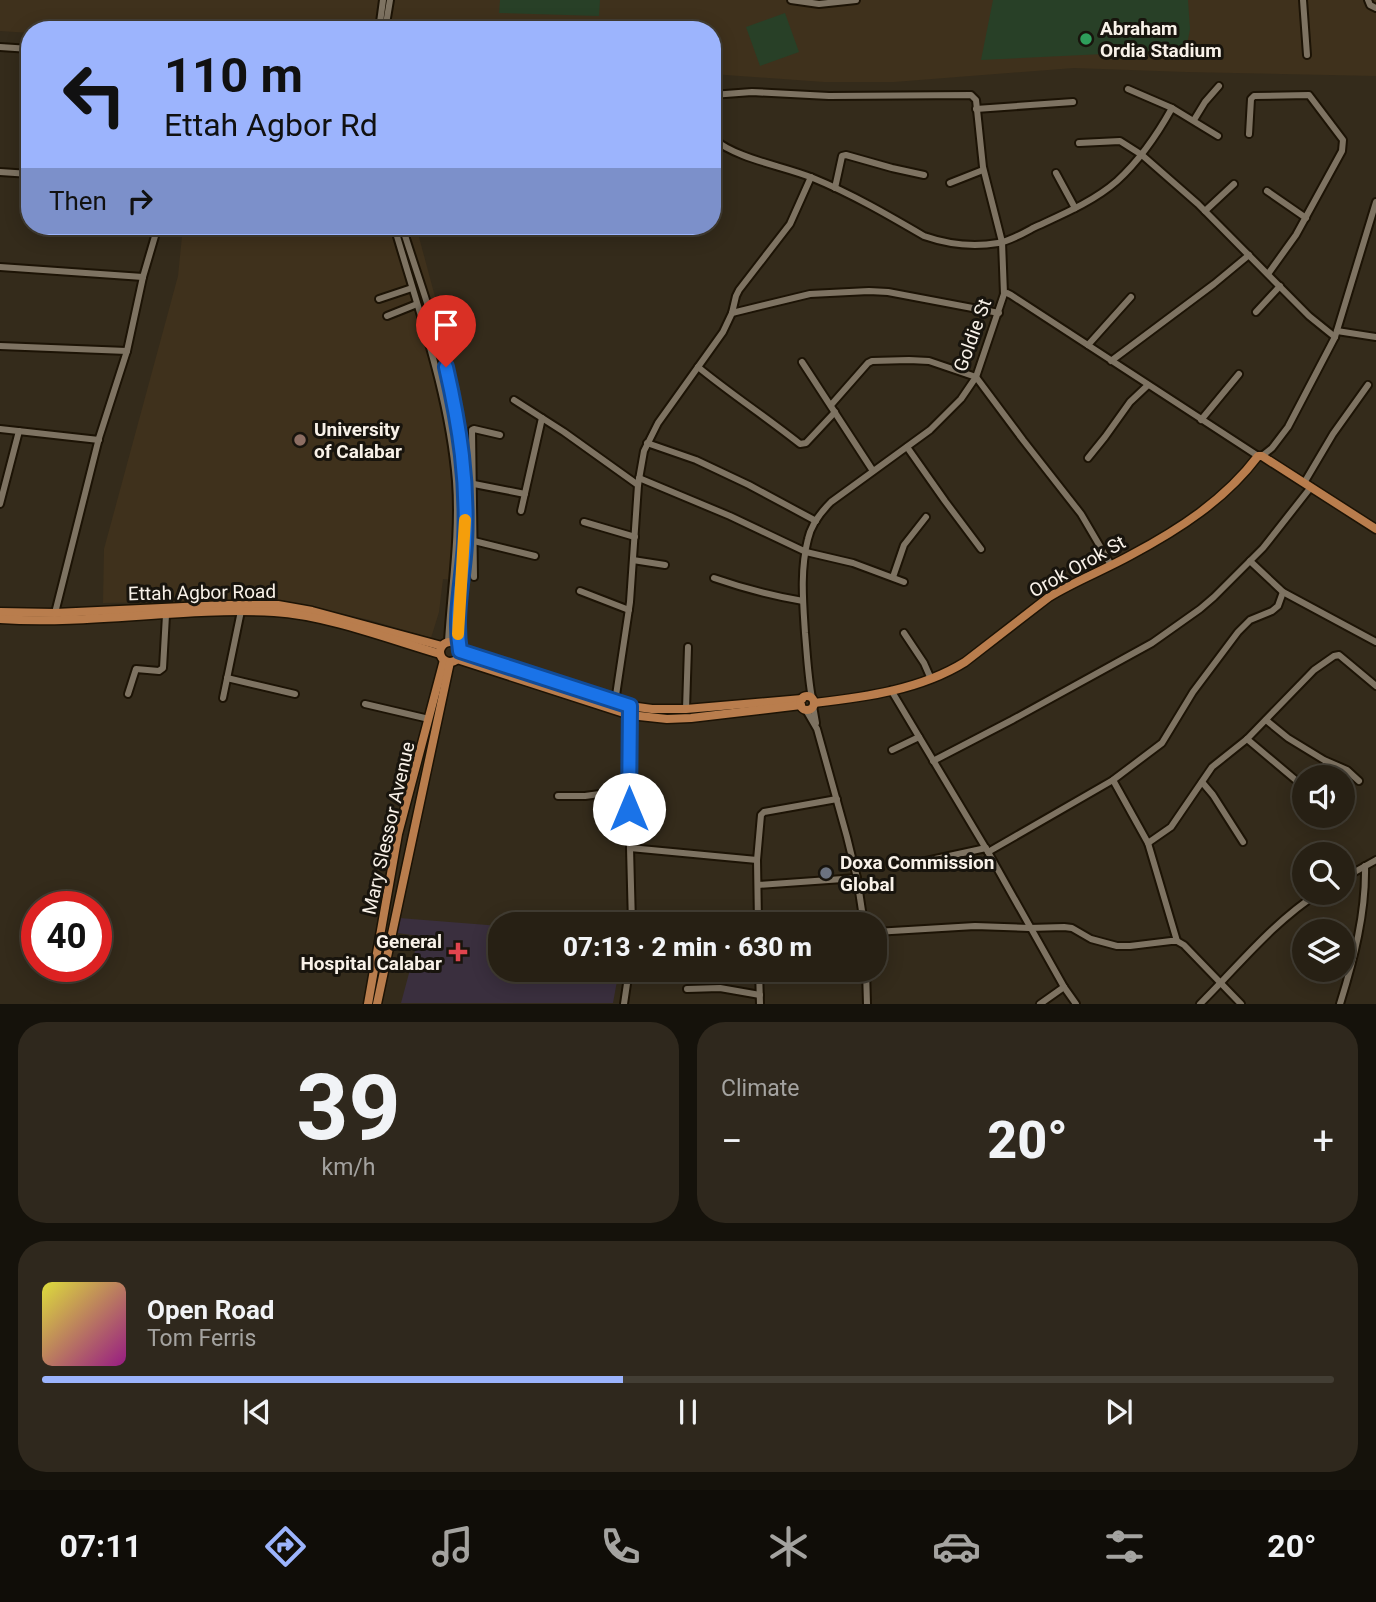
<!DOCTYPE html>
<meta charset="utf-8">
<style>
body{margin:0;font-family:Roboto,sans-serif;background:#2f281d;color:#f1f3f6;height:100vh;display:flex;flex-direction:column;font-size:26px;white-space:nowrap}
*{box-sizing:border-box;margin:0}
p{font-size:23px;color:#a4a3a0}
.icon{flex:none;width:38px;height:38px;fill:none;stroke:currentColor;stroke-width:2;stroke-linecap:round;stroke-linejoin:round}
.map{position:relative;height:1004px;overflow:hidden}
.details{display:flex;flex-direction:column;gap:18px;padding:18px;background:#15120b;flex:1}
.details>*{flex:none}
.top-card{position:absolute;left:21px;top:21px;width:700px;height:214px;border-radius:28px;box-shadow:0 4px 18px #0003,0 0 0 2px #433e34;background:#9cb4fd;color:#111;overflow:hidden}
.buttons{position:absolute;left:1292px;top:765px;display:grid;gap:14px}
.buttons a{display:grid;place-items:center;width:63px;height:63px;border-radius:50%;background:#272014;box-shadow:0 4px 18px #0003,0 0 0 2px #433e34;font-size:35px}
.speed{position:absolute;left:21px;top:891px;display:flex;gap:14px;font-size:35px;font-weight:700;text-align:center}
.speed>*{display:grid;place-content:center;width:91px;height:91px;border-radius:50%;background:#272014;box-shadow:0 4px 18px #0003,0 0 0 2px #433e34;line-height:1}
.speed .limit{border:10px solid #d22;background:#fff;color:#111}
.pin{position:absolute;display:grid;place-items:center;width:60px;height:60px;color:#fff;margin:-72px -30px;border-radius:50% 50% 50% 0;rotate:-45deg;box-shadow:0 0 7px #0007}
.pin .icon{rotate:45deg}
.me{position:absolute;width:77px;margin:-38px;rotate:0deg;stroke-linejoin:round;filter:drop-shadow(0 0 5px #0008)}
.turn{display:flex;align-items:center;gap:24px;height:147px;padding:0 28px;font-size:32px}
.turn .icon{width:91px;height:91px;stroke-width:2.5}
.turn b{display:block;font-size:49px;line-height:60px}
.then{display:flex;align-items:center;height:66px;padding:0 28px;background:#0003;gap:14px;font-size:26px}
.big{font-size:52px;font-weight:800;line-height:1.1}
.details .widget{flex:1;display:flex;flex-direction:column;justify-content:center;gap:10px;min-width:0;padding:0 24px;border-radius:28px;background:#2f281d}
.details .dial{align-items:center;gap:0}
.dial b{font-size:91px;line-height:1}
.song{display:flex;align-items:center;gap:21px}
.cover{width:84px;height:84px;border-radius:10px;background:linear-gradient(135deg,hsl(60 70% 55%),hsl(310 70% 35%))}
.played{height:7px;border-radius:4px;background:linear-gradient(90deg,#9cb4fd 45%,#433e34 45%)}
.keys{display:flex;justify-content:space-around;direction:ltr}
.heat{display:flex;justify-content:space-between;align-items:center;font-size:38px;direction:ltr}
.details .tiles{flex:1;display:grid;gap:18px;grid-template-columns:1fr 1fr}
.widget:last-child{grid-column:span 2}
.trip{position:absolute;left:488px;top:912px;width:399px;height:70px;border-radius:28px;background:#272014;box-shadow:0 4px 18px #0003,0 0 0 2px #433e34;font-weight:800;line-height:70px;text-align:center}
.menu{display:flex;height:112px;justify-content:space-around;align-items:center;background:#100d08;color:#a4a3a0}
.menu .icon{width:49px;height:49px}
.menu .active{color:#9cb4fd}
.menu b{font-size:32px;color:#f1f3f6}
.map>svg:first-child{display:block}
.built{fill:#3f311c}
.medical{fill:#3a2f3e}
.green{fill:#284027}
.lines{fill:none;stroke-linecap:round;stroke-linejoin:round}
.minor-casing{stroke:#1c1305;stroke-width:10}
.major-casing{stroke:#1c1305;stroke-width:11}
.minor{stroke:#7e7362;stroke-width:6}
.major{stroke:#b97d4d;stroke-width:8}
.route-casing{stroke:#114b97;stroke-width:18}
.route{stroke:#1a73e8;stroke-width:12}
.slow{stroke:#f59e0b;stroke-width:12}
.leisure-dot{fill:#2e9e5b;stroke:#18140d;stroke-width:2.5}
.education-dot{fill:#8d6e63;stroke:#18140d;stroke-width:2.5}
.worship-dot{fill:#6b7280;stroke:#18140d;stroke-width:2.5}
.health-dot{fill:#e0444e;stroke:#18140d;stroke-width:2.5}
.labels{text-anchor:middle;stroke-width:6;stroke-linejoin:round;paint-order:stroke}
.poi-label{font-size:19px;font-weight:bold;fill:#f8f1e8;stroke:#18140d;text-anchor:start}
.street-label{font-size:19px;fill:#f8f1e8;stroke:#18140d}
</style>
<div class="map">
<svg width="1376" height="1004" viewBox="0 0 1376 1004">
<rect width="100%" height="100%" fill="#342b1b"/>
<g class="built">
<path d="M0,0H1376V76L1186,72L1074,68L894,82H824L712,74V30H30V33L0,31Z"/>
<path d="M183,226H416L462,397L470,484V581L443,579L439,612L431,638L370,620L281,600L103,603L104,549L178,276Z"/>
</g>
<path class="medical" d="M399,918L500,926V970H619L613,1003H401L419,936L397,933Z"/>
<g class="green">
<path d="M500,0H600L599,16L499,13Z"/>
<path d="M993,0H1188L1190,29L1186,50L981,60Z"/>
<path d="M785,13L799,52L760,66L746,27Z"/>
</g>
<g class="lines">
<defs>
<g id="minor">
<path d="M791,0L819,4L856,0"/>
<path d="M1303,0L1307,55"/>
<path d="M1368,0L1370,5L1376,8"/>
<path d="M379,30L383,0"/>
<path d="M385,30L390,0"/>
<path d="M0,47L30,49"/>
<path d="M1128,89L1172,108L1218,136"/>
<path d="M712,95L752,92L829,96L971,95L976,100L983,167L1002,242L1004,294"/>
<path d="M976,109L1073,102"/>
<path d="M1194,120L1205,102L1219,86"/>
<path d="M1249,134L1251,99L1254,96L1309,95L1343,140L1342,151L1296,235L1268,274"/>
<path d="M712,138C739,160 781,165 813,178C852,194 888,215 924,236C947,244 974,247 998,243C1010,241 1022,234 1033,228C1061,215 1093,202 1117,181C1140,160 1157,135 1172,108"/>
<path d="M1079,143L1120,141L1142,155L1198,204L1309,316L1335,337"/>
<path d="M0,172L30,174"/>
<path d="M1056,173L1075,208"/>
<path d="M950,183L983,170"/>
<path d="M835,188L842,156L846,155L892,168L924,175"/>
<path d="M1267,191L1306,218"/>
<path d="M1205,211L1234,184"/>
<path d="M394,226C418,309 449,394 456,481C460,536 451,589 448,642"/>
<path d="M402,226C427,306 460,388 465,473C466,505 466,537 463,569C461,596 456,621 459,648"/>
<path d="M0,267L143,277"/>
<path d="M379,299L412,288"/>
<path d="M1256,312L1280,286"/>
<path d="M732,313L810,294L869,291L888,292L999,313"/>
<path d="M387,316L417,304"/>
<path d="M1337,331L1376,337"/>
<path d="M1088,345L1131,297"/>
<path d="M0,346L127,351"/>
<path d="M1111,361L1214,284L1249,255"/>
<path d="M802,362L873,471"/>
<path d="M698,367C731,394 766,417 800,444L806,443L835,412"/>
<path d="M514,400L564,432L638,485"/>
<path d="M831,405L868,363L872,361L909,360L929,361L976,377L1023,440L1081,514L1111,565"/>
<path d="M1201,420L1239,374"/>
<path d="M0,429L99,440"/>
<path d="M647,443L696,460L749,485L816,521"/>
<path d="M907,447L945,501L981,549"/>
<path d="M1262,456L1272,448L1288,427L1335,337L1376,202"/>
<path d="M1088,458L1105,437L1130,402L1148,385"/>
<path d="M639,478L730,516L806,552L853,563L904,582"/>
<path d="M1304,483L1333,434L1368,385"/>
<path d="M474,484L525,494"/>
<path d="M0,504L19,431"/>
<path d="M521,511L542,418"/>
<path d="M584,522L635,537"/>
<path d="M474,541L535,556"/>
<path d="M633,560L665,565"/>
<path d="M1250,561L1283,592L1376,642"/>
<path d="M474,577L472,430L474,429L500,435"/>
<path d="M893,577L904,545L926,517"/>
<path d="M714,578C743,588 772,596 803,601"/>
<path d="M580,591L629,610"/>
<path d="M55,613L99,438L127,351L143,277L158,226"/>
<path d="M904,633L924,663L931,679"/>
<path d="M227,678L295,694"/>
<path d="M891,690L988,852L1064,987L1076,1004"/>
<path d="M128,694L136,669L159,671L163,668L166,615"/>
<path d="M223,698L241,611"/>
<path d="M812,698C808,677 807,655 805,633C803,602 800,570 808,539C811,525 821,512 831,502L930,430L961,399L976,377L1004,294L1007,293L1011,295L1258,456"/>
<path d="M615,702L630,602L638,485L644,451L658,423L723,332L732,313L736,296L739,290L790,224L811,177"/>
<path d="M365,704L429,719"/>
<path d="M630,706V848L632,924"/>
<path d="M813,706L816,723"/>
<path d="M686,709L688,647"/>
<path d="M806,710L817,729L847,837L857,878L864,924"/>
<path d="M1266,720L1288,738L1324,760L1347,770L1359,781"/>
<path d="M1247,739L1304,787"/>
<path d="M892,750L919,737"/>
<path d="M933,761L1012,720L1152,643L1200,609L1214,597L1263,548L1311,487"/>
<path d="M1113,780L1148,843L1177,941"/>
<path d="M1202,782L1213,795L1243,842"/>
<path d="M558,796H585L629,790"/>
<path d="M1148,843L1171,827L1212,767L1247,739L1314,670L1334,656L1339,655L1376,686"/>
<path d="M630,848L757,860"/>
<path d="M988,852L1113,780L1162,743L1193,692L1238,632L1250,620L1272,611L1278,606L1283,592"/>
<path d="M926,861L986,848"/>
<path d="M1342,879L1376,860"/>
<path d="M758,885L857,878"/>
<path d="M633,921L665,924"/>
<path d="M758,924L757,860L761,815L764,812L837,799"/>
<path d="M875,932L975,926L1029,928L1064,927L1072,928L1091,939L1117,946H1130L1171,941H1177L1184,945L1241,1004"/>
<path d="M759,970L760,1004"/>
<path d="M866,970L867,1004"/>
<path d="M687,989L720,988L760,995"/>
<path d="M624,1004L629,970"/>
<path d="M1040,1004L1064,987"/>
<path d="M1200,1004C1239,965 1273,922 1320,892"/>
<path d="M1340,1004C1354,959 1366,913 1365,866"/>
</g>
<g id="major">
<path d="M0,612L55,613L226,605H278L312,611L442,646"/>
<path d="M0,619C91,625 183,607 274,612C326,615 389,639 440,654"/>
<circle cx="450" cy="652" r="10"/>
<path d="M460,651L615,702L630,706L652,709H686L802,699"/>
<path d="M457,659L630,715L667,719L691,718L801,705"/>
<circle cx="807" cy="703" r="7"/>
<path d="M814,703C865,697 920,690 965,662L1049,597C1075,581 1104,570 1131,555C1178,530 1225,500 1258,456H1262L1376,529"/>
<path d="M368,1004L398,834L444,660"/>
<path d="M377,1004L450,662"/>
</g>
</defs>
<use href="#minor" class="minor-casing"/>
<use href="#major" class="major-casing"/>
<use href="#minor" class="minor"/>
<use href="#major" class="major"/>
</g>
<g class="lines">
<defs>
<path id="route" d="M446,367C460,428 468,481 465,544C463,579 454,616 460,651L630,706L629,809"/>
</defs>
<use href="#route" class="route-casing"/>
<use href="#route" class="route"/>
<path class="slow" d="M458,634L465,520"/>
</g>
<circle class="leisure-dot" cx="1086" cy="39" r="7"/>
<circle class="education-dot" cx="300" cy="440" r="7"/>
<circle class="worship-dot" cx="826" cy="873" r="7"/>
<path class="health-dot" d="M454.5 941.5h7v7h7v7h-7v7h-7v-7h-7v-7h7z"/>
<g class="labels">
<g class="poi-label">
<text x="1100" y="35">Abraham<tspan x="1100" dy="22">Ordia Stadium</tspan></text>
<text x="314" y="436">University<tspan x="314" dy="22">of Calabar</tspan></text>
<text x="840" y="869">Doxa Commission<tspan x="840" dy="22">Global</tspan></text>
<text x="442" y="948" text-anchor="end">General<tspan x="442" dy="22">Hospital Calabar</tspan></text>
</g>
<g class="street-label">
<text transform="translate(972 335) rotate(-70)" y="7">Goldie St</text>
<text transform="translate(1077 566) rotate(-29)" y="7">Orok Orok St</text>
<text transform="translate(202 592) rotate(-1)" y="7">Ettah Agbor Road</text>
<text transform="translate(388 828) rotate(-77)" y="7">Mary Slessor Avenue</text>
</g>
</g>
</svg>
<div class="buttons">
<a><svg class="icon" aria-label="sound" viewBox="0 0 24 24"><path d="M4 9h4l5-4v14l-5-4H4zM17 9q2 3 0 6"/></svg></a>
<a><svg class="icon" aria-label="search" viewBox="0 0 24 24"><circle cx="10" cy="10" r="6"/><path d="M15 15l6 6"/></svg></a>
<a><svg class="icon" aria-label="layers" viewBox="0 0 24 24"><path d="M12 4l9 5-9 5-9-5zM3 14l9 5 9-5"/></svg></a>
</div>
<div class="speed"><div class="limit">40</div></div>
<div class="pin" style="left:446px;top:367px;background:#d93025"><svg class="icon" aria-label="arrive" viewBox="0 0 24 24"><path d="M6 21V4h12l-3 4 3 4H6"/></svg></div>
<svg class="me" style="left:629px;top:809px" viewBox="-20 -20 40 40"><circle r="19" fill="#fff"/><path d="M0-13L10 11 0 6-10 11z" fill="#1a73e8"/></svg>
<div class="trip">07:13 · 2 min · 630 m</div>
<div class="top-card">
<div class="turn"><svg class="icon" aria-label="left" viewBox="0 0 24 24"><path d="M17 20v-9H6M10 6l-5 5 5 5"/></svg><div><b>110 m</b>Ettah Agbor Rd</div></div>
<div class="then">Then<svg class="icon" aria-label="right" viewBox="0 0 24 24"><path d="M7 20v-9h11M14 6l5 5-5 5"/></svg></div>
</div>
</div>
<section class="details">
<div class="tiles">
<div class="widget dial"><b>39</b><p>km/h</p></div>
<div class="widget"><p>Climate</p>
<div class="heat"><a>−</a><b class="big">20°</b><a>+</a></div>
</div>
<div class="widget">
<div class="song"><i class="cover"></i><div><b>Open Road</b><p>Tom Ferris</p></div></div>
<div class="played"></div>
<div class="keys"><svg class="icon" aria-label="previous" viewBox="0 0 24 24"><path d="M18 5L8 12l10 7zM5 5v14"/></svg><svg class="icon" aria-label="pause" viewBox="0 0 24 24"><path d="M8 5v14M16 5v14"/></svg><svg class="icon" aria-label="next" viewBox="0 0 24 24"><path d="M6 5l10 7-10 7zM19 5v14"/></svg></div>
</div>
</div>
</section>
<nav class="menu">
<b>07:11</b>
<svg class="icon active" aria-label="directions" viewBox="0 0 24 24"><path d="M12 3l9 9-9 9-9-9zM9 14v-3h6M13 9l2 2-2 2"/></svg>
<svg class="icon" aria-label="music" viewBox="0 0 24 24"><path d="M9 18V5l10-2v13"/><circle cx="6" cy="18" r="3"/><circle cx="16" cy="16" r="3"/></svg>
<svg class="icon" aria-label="phone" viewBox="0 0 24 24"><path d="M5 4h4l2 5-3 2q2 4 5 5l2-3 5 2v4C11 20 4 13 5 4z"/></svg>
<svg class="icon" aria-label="climate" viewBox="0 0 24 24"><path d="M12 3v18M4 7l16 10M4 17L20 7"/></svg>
<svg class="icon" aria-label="car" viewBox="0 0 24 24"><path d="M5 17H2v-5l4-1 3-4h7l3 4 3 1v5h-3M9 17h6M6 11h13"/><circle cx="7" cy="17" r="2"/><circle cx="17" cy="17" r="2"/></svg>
<svg class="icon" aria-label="filters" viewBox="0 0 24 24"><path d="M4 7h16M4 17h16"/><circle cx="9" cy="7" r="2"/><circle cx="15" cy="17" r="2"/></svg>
<b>20°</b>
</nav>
